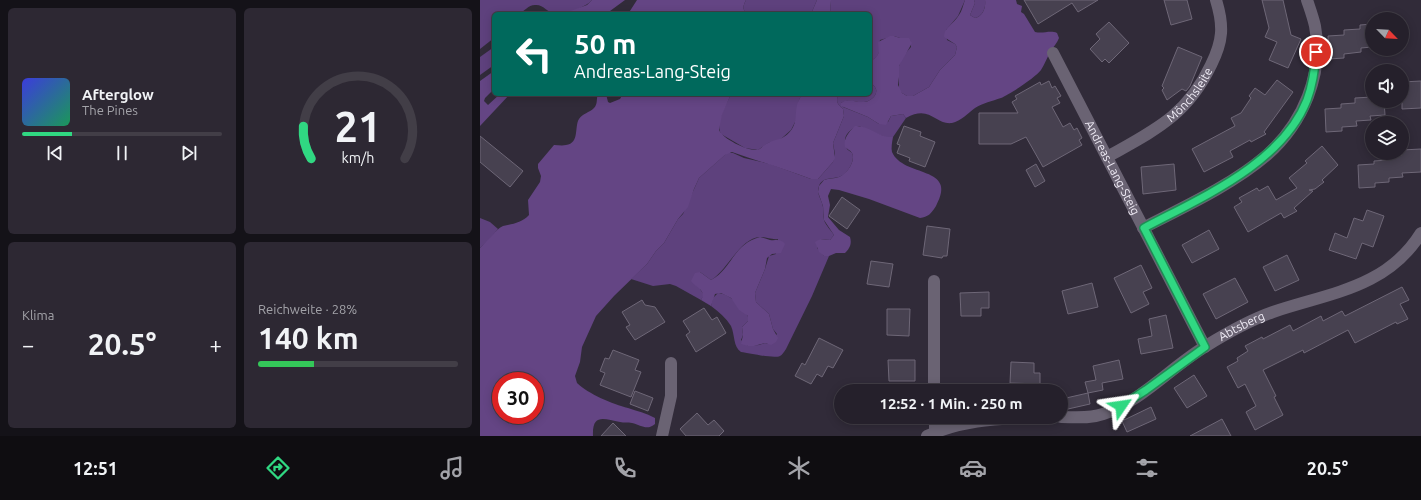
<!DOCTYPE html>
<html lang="de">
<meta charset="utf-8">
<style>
body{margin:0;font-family:Ubuntu,sans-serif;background:#2d2833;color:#f1f3f6;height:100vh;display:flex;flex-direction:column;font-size:15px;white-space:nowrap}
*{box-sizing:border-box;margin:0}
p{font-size:13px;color:#a3a3a9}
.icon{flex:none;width:22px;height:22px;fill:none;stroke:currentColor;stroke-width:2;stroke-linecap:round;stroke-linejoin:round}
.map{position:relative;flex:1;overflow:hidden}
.details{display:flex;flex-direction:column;gap:8px;padding:8px;background:#141218;width:480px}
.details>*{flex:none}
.hud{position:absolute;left:12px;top:12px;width:380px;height:84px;border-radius:6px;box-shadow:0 2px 10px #0003,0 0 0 1px #423e47;background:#00695c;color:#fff;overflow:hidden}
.needle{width:26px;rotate:115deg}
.tools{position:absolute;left:885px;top:12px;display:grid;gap:8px}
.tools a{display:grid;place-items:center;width:44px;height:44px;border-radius:50%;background:#25202b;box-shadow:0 2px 10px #0003,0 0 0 1px #423e47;font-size:20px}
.speed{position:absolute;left:12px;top:372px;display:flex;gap:8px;font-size:20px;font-weight:700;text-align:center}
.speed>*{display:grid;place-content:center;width:52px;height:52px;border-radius:50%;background:#25202b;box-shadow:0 2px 10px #0003,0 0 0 1px #423e47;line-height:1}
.speed .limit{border:6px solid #d22;background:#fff;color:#111}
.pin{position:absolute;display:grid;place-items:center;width:34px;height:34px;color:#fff;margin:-17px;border:2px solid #fff;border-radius:50%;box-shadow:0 1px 4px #0007}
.me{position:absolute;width:44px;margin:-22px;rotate:58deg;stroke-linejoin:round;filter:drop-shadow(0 0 3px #0008)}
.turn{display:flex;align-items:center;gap:14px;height:84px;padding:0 16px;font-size:18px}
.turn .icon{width:52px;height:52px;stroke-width:2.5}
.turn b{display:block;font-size:28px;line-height:34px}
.big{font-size:30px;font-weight:700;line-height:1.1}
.details .tile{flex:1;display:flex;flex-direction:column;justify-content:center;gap:6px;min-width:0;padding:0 14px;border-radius:6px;background:#2d2833}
.details .dial{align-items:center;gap:0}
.dial svg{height:104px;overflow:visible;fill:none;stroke:#423e47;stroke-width:7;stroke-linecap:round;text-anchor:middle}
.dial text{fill:#f1f3f6;stroke:none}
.song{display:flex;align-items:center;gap:12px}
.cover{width:48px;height:48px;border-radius:6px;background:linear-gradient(135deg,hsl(240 70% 55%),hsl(150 70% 35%))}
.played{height:4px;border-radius:2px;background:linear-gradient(90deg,#30d882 25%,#423e47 25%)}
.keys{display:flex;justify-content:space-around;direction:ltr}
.heat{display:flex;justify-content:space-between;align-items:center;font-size:22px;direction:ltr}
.charge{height:6px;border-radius:3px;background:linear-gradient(90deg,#34c759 28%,#423e47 0)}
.details .tiles{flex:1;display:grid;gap:8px;grid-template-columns:repeat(2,1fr)}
.trip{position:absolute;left:354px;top:384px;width:234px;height:40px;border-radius:20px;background:#25202b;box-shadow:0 2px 10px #0003,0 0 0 1px #423e47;font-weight:700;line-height:40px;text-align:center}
.dock{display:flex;height:64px;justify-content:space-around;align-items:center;background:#0f0d11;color:#a3a3a9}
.dock .icon{width:28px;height:28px}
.dock .selected{color:#30d882}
.dock b{font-size:18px;color:#f1f3f6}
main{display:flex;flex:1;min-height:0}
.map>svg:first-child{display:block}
.green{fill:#5e417d}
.forest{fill:#644584;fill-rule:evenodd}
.building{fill:#474150;stroke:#6e6777}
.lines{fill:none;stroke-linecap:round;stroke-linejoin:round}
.minor{stroke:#6a6373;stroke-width:12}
.route-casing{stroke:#1f8c54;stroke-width:10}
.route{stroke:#30d882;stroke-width:7}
.labels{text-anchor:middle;stroke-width:4;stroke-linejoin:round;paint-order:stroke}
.street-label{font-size:12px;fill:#f0ecf6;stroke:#312b39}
</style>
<main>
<section class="details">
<div class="tiles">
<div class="tile">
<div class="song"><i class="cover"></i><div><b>Afterglow</b><p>The Pines</p></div></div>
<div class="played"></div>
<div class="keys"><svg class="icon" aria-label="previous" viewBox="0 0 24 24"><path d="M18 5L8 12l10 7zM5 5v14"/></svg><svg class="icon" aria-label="pause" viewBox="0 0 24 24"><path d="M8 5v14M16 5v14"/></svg><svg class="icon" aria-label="next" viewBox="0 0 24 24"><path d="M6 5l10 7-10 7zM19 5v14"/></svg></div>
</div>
<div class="tile dial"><svg viewBox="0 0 100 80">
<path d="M14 69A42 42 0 1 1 86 69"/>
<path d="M14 69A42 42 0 0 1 8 44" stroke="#30d882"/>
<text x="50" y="56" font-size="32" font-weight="700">21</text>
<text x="50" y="72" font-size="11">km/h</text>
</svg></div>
<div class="tile"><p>Klima</p>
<div class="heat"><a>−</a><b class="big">20.5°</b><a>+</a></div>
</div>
<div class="tile"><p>Reichweite · 28%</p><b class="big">140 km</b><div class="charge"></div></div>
</div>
</section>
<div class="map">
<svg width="941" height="436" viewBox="0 0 941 436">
<rect width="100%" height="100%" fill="#312b39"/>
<g class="green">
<path d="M0,0H112C106,7 84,16 75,14C68,13 63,4 55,5C48,5 45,11 39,14C34,16 20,14 14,14V38L0,49Z"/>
<path d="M266,0H337L331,14H267C262,9 263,6 266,0Z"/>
<path d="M351,0H485L478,16L466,30L467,40L475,44L477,47L475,55L460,70L449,87L433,96H427L422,93L419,90V66L423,56L431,47V41L420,38L414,36L400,40C398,45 401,52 397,56C395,58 392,60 390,63V14H350Z"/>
<path d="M494,0H505C506,8 503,16 495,18L490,15L495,3Z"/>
<path d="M14,47V65L0,75V57Z"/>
<path d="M390,82C392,84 395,86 396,89C398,96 389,102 384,102C376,103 369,98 361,103L363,107L388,117L399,124L408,122L411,116L423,114L426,118L413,137H405L379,126C373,127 366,133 365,139C365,142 366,146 367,149C368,150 371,152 372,153C376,160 367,174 361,176C353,180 343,176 339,186C336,194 342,200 343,207C344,211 343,216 344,220C346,226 351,230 354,235L350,240L340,239L337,248L344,256H349L332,296L306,349C304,352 302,355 300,356C293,359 270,353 261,352C253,347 255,335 251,326C246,318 239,312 231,306L233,298L238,293C249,293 263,308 269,318L268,321L262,327L263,335L261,340L268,346L279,345L285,343L288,344L297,334L293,329L289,314L276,302L275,293L285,269L289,256L296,254L298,239C292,240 286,237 280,237C260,238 247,271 231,280L220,272V289L224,295L221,300L196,286L190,284L173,286L151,279L167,264L176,251L184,243L198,219L203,214L219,178L247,153H253L264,158L290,164L331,179H338L353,162L355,154L353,143L364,116L363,109C357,104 356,102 358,94H390Z"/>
<path d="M251,94H322L319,100L316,120L311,130L302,138L297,141L288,143L278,150L265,148L241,134C235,122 246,106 251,94Z"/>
<path d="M0,218L10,222L18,229L7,242L0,248Z"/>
</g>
<g class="forest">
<path d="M112,0H145L130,11L123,14H82L107,5Z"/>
<path d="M157,0H266C263,6 262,9 267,14H148Z"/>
<path d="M337,0H351L350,14H331Z"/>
<path d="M485,0H494L495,3L490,15L495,18C503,16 506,8 505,0H536L537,4L542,6L541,12L544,14L555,32C563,34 570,30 577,33L579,38C577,43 574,46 571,51C567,57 565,64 561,70C556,77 529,95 521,98C512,101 503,103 495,108C488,113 481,121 472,123C455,125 450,104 426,118L423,114L411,116L406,125L399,124L388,117L361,106V103C369,97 375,103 384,102C389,102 398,96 396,89C395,86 392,84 390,82V63C400,52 399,57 398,42L410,36H414L420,38H429L432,43L419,66V77L418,85L422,93L427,96H433L449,87L460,70L475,55L477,47L475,44L464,37C464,27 474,24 479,15C482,11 483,5 485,0Z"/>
<path d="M14,71V89L5,98L4,101L8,105L20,94H30L0,126V81Z"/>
<path d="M118,94H126L128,102L130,103L140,99L143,94H251L242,115L239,130C243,139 266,150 276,150C281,150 282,146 286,144C296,138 304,141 312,129C317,121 315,114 317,105C318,101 320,98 322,94H358C356,102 357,104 363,109L364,116L353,143L355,158L353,162L338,179H331C305,169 278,161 252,152L245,155L219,178L214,189L208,207L198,219L184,243L176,251L167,264L134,296L116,316L102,347L100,362L95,376L97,383C108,394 133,404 148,408C157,411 166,413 175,418V424C167,431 161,425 152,423C148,422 144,423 140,422C124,419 112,413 113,436H0V248C7,242 16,229 23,226C32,224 42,223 49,215L48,200L60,182L61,176L58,168V164L74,145C78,145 82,146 86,145C100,143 94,127 99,119C103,113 109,113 114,108C118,104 116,99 118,94ZM21,381H55V415H21Z"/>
<path d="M375,126C389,125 399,138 413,137C412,142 411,148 412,152C423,178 479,165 456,206C451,214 448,217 440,218L389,199L359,190L351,189L348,196L350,205L348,217L359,230L370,237C372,244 370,248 365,253H356L349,256H344L339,252L335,242L340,239L350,240L354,235L344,220L343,206L338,192L339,186L344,180C349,178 354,179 359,177C367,174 376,161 372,153C370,150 367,149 365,147C363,138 369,132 375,126Z"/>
<path d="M280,237C284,238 287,239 290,240C296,241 300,238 305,244L301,253L292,254L287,258L285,269L275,293L276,302L289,314L293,329L298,338L296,342L291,345L285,343L274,346H268L261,344L263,335L262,327L268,321V316L259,310L251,298L241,293L235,294L231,306L221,300C227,290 216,288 211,281L215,273L220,272L231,280C252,269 253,244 280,237Z"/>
</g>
<g class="building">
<path d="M544,0H618L598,12L592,3L558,24Z"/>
<path d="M684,0H707L712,19L691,25Z"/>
<path d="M782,0H803L811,35L821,39L808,68L789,60L797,42L785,37L789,28Z"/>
<path d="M629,22L649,43L629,63L625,59L622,62L610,49L620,39L616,34Z"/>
<path d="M892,24V47L881,48V52L864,54V58L849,59L848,36L864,35V30L880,29V25Z"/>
<path d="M698,47L722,57L710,86L706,91L702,89L687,100L682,90L684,88L682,86Z"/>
<path d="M797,80L813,92L784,132L786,134L771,142L770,140L750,151L753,157L724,172L712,149L755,126L751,118L761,113L771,98L769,96L775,88L785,95Z"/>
<path d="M569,81L572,88L575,86L581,96L577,98L580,103L572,107L583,127L590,123L594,130L597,128L602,138L599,140L602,145L563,167L546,137L531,144H499V113H538L532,102L537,99L535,96L560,82L561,85Z"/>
<path d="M941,81V108L922,109V82Z"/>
<path d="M892,97V101H904L905,115L890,116L891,120L876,121L877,126L862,127V131L846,132L845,109L861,108V104L875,103V98Z"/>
<path d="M424,126L441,132L440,136L455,142L445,167L429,161L430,158L417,153L420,145L417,144Z"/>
<path d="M0,136L43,171L30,187L0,162Z"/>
<path d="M842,146L858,165L842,180L844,182L835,189L829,190L833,191L814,208L817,211L804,218L801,213L768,232L754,207L762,202L759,198L777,188L779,191L788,186L796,200L817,188L809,178L827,163L825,161Z"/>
<path d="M941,149V172L922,173L923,177L909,178V182L895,183V187L879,188L878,165L894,164V161L908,160V155H922V150Z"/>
<path d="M556,164L565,181L555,187L546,170Z"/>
<path d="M694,164L696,190L663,194L661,167Z"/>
<path d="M362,197L380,210L367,229L349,216Z"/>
<path d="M887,210L904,216L893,247L882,243L876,259L849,250L855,233L867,238L874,218L883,221Z"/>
<path d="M447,226L470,229L467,256H463L462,258L443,255Z"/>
<path d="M729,230L739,249L712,263L702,245Z"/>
<path d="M807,255L819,280L795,291L783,267Z"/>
<path d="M391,261L413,264L409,287L387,284Z"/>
<path d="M661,265L672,288L663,292L669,304L651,313L634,278Z"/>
<path d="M755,278L768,302L736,319L723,294Z"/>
<path d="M612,283L618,307L588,314L582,291Z"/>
<path d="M922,287L929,300L920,304L928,319L917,324L916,322L875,343L868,330L824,353L823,350L783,370L796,396L794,397L803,415L775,430L766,412L776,406L765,384L758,388L747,367L758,361L757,358L768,351L765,346L782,337L783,339L810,325L813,331L841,316L843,321L862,311L865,316Z"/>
<path d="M509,292V308H501V316H481L480,293Z"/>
<path d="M162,300L165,305L175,307L185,322L155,340L146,327L150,325L142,312Z"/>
<path d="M224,308L232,320L237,317L246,333L216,352L206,335L210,332L203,321Z"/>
<path d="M407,309H430L429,336L407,335Z"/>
<path d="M686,315L693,348L661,354L658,339L672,336L669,319Z"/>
<path d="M339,338L363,350L353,368L348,366L342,377L337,374L331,384L315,376L322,363L325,365Z"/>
<path d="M133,350L159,360L155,370L161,372L151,397L120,385L125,373L120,371L125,358L129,359Z"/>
<path d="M408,360H435V381H409Z"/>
<path d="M639,360L643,379L622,383L623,390L608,393L610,404L588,409L586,398L608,393L605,382L616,380L613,366Z"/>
<path d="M531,362L554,363V373H560V384L530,383Z"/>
<path d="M714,375L727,396L707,408L694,388Z"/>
<path d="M155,391L173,398L168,411L150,404Z"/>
<path d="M671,407L676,419L647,432L642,421Z"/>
<path d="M217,413L228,425L234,420L244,431L239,436H206L200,429Z"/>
<path d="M742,419L751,436H710Z"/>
<path d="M133,423L146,436H121Z"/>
</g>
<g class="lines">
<g class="minor">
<path id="s1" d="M573,53L725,347"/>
<path id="s2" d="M627,157C673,131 707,116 731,65C743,41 744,26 736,0"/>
<path d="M663,228C704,207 752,185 787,155C823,123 844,74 835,26C833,17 830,9 827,0"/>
<path d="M454,281V391"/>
<path d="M455,417V433"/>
<path id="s3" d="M581,417C595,417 609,419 623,414C662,401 691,367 726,346C747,333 770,320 793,312C849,293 907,288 941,233"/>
<path d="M182,436L191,396V363"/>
<path d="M447,436C479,421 514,419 549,417"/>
</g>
</g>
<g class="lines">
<defs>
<path id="route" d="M641,406L666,390L725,347L664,228C720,198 802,164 827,100C833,84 835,69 836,52"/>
</defs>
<use href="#route" class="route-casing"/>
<use href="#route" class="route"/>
</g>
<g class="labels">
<g class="street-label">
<text dy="4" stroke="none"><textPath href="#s2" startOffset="105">Mönchsleite</textPath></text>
<text dy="4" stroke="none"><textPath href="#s1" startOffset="129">Andreas-Lang-Steig</textPath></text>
<text dy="4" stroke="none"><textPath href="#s3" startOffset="207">Abtsberg</textPath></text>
</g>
</g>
</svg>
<div class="tools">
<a><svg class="needle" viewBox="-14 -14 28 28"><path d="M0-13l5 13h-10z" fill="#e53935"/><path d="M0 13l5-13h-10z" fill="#a3a3a9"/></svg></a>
<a><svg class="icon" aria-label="sound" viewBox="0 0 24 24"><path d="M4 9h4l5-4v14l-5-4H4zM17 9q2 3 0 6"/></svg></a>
<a><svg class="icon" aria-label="layers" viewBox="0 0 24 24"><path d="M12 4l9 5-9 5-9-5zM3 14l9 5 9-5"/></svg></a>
</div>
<div class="speed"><div class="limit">30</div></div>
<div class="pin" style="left:836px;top:52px;background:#d93025"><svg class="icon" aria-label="arrive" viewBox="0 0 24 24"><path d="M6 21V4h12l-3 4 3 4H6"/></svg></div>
<svg class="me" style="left:641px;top:406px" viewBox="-20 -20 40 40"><path d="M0-17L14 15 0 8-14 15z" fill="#30d882" stroke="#fff" stroke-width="4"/></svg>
<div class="trip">12:52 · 1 Min. · 250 m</div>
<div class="hud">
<div class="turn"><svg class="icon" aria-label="left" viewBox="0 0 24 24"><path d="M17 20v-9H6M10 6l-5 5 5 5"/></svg><div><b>50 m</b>Andreas-Lang-Steig</div></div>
</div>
</div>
</main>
<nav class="dock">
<b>12:51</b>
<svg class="icon selected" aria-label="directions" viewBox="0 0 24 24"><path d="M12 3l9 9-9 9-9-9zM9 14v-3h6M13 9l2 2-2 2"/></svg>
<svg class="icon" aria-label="music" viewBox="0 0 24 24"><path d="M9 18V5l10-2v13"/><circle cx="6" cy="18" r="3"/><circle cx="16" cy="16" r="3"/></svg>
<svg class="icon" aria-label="phone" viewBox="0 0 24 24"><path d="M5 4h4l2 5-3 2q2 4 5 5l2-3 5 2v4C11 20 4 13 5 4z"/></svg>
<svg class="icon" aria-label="climate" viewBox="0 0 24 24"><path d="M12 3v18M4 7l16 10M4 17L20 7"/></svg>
<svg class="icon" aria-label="car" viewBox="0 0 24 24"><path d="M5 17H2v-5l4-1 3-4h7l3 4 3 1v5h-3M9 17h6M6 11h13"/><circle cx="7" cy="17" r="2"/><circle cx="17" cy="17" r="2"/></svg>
<svg class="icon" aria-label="filters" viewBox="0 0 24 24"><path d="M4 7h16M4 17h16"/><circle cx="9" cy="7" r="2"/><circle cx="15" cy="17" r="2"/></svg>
<b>20.5°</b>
</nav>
